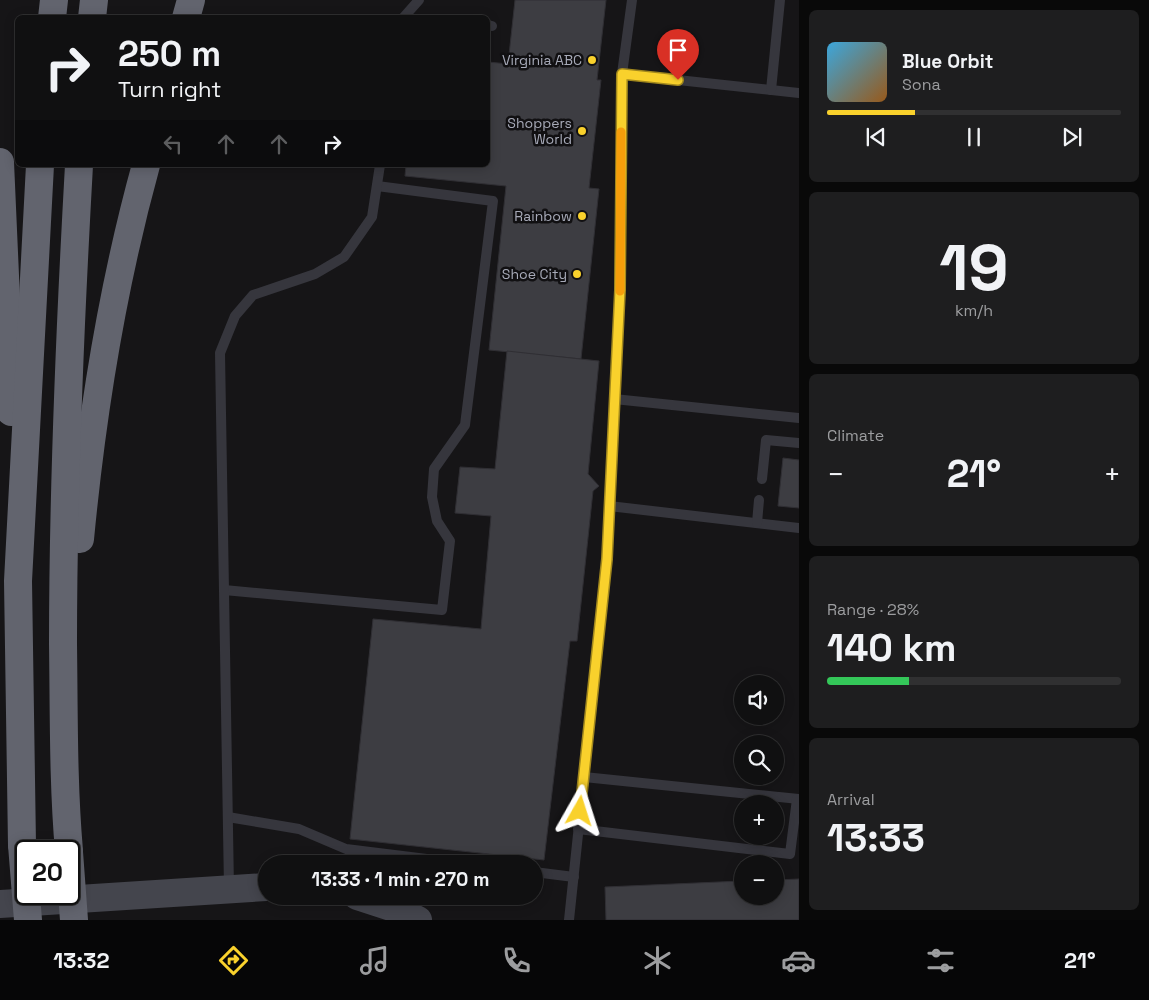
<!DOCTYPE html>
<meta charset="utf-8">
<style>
body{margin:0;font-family:"Space Grotesk",sans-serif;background:#1e1e1f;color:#f1f3f6;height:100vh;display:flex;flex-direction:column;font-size:19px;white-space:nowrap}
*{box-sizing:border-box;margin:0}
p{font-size:16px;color:#9c9d9f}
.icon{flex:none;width:28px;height:28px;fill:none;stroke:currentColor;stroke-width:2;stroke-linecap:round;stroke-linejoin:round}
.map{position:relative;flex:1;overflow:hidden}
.side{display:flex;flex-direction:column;gap:10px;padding:10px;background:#090909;width:350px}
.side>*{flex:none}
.banner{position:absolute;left:15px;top:15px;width:475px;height:152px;border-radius:8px;box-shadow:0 2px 12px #0003,0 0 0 1px #303031;background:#101011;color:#f1f3f6;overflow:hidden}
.fabs{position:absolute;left:734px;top:675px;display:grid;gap:10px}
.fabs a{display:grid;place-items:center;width:50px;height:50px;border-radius:50%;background:#101011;box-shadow:0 2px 12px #0003,0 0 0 1px #303031;font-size:25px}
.speed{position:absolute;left:15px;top:840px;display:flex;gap:10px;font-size:25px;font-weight:700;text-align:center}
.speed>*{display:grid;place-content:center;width:65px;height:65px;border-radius:50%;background:#101011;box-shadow:0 2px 12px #0003,0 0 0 1px #303031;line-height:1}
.speed .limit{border:2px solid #111;border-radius:8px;background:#fff;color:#111}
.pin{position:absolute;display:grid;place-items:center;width:42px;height:42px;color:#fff;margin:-51px -21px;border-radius:50% 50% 50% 0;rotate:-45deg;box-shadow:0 0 5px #0007}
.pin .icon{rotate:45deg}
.me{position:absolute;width:55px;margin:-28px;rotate:6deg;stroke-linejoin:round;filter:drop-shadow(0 0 4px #0008)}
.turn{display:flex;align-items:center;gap:18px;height:105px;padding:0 20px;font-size:22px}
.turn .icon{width:65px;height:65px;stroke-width:2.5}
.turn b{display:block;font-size:35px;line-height:42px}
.lanes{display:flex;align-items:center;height:48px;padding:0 20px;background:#0003;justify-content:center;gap:25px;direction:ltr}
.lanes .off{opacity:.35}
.big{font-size:38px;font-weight:700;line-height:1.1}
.side .tile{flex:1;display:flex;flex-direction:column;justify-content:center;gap:8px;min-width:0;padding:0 18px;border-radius:8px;background:#1e1e1f}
.side .dial{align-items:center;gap:0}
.dial b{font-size:65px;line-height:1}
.song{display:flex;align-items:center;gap:15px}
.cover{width:60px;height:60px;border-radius:8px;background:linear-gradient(135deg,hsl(200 70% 55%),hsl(30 70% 35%))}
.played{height:5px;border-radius:2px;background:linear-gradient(90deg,#f9d12c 30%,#303031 30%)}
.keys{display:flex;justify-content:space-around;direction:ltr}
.heat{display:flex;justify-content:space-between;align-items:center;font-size:28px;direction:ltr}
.charge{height:8px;border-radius:4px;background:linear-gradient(90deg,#34c759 28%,#303031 0)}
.trip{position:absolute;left:258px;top:855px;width:285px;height:50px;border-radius:25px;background:#101011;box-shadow:0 2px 12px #0003,0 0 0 1px #303031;font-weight:700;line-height:50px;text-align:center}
.tab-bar{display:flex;height:80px;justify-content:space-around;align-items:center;background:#060607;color:#9c9d9f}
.tab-bar .icon{width:35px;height:35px}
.tab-bar .active{color:#f9d12c}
.tab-bar b{font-size:22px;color:#f1f3f6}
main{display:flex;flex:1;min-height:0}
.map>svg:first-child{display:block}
.building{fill:#3d3d42;stroke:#302f34}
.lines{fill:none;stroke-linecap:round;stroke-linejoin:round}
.lane{stroke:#36363d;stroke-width:10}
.secondary{stroke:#44454d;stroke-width:28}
.highway{stroke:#62646e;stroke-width:28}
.highway-bridge{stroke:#62646e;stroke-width:28}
.route-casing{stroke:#a2881d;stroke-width:12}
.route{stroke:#f9d12c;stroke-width:9}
.slow{stroke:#f59e0b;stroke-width:9}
.poi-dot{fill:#f9d12c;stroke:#111012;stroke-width:2}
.labels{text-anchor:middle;stroke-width:5;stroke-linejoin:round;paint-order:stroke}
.poi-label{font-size:14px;fill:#a7aab8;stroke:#111012;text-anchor:end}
</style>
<main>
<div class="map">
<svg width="799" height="920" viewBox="0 0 799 920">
<rect width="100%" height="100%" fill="#161517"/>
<g class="building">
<path d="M515,0H606L597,80H601L589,188L599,189L581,359L489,350L506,186L405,176L406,165H488V62L508,64Z"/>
<path d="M507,351L599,361L588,474L599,486L593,491L577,641H570L544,860L350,839L373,619L481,629L491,516L455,513L460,467L495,469Z"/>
<path d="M783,458L799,460V508L778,506Z"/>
<path d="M799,879V920H606L605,887L742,881V896H775V880Z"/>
</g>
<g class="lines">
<g class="lane">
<path d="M403,18L419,0"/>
<path d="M488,25L492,26"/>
<path d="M622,74L799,93"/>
<path d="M771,90L780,0"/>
<path d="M614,399L799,418"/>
<path d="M762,479L766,440L799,443"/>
<path d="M609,506L799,528"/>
<path d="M757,523L759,500"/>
<path d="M224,590L442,610L450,541L437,521L432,497L434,469L465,425L493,201L377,186"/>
<path d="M584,777L799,799"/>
<path d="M228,817L299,829L346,849L467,864"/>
<path d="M578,829L790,854L797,799"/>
<path d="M534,872L574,877"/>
<path d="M229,888L220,353L235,316L253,295L315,274L344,257L372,217L380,165"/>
<path d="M569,920L607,559L620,290L622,74L632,0"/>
</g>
<g class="secondary">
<path d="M357,896L394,908L418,920"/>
<path d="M0,904L266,887"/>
</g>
<g class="highway">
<path d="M52,18L54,0"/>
<path d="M92,18L94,0"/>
<path d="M186,18L191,0"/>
<path d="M0,162L11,412"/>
<path d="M80,539C92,413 112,288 146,165"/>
<path d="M22,845L18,581L40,165"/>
<path d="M69,851C63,782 64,713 63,644C63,484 70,325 79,165"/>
</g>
<g class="highway-bridge">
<path d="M22,845L28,920"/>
<path d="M69,852L74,920"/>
</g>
</g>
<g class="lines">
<defs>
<path id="route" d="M580,811L607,559L620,290L622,74L678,80"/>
</defs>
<use href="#route" class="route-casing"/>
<use href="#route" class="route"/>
<path class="slow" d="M620,291L621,132"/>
</g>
<g class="poi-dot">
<circle cx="592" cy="60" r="5"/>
<circle cx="582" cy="131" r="5"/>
<circle cx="582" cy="216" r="5"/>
<circle cx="577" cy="274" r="5"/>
</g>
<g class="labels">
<g class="poi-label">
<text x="582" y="65">Virginia ABC</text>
<text x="572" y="128">Shoppers<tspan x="572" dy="16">World</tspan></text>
<text x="572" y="221">Rainbow</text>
<text x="567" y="279">Shoe City</text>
</g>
</g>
</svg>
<div class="fabs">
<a><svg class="icon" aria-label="sound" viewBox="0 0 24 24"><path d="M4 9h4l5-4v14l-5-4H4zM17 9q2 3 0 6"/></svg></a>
<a><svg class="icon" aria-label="search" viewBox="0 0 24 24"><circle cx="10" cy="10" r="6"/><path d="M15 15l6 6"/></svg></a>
<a>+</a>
<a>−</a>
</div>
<div class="speed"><div class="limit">20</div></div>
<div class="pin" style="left:678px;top:80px;background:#d93025"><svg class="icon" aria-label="arrive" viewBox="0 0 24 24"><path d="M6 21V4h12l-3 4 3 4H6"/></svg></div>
<svg class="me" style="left:580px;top:811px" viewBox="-20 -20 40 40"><path d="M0-17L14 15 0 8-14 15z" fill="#f9d12c" stroke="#fff" stroke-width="4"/></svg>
<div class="trip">13:33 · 1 min · 270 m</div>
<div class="banner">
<div class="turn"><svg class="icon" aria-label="right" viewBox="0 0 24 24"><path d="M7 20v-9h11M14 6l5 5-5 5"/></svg><div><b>250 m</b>Turn right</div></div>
<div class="lanes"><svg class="icon off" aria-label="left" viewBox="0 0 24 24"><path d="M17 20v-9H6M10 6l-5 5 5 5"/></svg><svg class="icon off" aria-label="ahead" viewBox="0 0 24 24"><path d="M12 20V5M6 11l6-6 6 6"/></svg><svg class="icon off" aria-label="ahead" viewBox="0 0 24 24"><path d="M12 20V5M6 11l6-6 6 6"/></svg><svg class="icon" aria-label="right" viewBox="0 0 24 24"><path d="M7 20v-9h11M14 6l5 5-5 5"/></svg></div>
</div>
</div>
<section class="side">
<div class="tile">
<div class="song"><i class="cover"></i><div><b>Blue Orbit</b><p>Sona</p></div></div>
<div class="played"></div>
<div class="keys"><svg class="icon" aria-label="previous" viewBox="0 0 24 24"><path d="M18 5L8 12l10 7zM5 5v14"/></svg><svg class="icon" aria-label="pause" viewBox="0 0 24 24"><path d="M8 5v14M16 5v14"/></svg><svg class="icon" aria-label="next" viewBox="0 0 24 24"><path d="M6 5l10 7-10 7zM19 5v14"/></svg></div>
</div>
<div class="tile dial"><b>19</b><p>km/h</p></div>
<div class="tile"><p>Climate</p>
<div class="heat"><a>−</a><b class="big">21°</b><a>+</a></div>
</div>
<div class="tile"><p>Range · 28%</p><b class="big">140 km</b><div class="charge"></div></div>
<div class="tile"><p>Arrival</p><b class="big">13:33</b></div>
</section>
</main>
<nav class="tab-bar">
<b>13:32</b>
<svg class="icon active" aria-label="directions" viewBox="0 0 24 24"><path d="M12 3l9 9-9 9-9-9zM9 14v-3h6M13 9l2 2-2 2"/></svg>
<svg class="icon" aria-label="music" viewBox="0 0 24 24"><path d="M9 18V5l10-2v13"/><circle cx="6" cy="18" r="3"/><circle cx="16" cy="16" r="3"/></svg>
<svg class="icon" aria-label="phone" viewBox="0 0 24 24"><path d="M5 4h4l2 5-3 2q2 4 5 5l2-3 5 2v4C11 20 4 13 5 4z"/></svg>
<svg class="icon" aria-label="climate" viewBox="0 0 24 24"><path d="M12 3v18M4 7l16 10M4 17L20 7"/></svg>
<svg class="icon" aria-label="car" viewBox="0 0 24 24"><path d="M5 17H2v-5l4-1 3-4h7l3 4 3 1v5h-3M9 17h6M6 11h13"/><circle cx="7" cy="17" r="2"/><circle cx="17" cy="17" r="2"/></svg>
<svg class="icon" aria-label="filters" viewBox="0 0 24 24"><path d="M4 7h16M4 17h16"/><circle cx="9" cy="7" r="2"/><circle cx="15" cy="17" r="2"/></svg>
<b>21°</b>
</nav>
